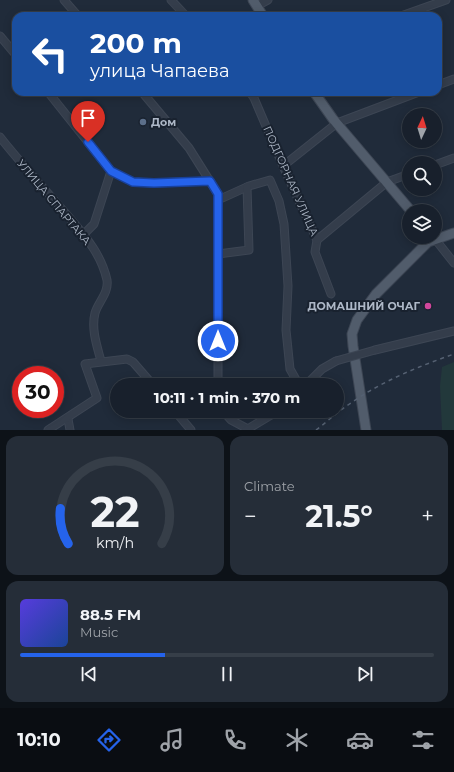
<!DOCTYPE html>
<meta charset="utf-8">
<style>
body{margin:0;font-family:Montserrat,sans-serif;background:#252d38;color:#f1f3f6;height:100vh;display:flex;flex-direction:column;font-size:15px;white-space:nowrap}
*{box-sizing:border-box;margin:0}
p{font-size:13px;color:#9fa3a9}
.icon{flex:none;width:22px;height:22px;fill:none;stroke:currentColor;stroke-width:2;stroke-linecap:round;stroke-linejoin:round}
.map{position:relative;height:430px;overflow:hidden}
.side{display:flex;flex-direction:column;gap:6px;padding:6px;background:#0d1218;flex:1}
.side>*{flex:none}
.top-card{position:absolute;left:12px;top:12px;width:430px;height:84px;border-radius:12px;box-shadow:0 2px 10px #0003,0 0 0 1px #363e48;background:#1a4fa0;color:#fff;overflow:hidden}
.needle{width:26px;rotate:4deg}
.tools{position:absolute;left:402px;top:108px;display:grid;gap:8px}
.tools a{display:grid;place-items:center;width:40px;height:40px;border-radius:50%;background:#18202c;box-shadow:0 2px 10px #0003,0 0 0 1px #363e48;font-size:20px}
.speed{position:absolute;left:12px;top:366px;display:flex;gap:8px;font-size:20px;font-weight:700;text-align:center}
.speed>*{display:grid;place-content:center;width:52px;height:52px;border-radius:50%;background:#18202c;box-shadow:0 2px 10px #0003,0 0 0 1px #363e48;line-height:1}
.speed .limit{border:6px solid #d22;background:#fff;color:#111}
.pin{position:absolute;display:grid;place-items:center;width:34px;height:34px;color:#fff;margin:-41px -17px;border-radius:50% 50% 50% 0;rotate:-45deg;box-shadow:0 0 4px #0007}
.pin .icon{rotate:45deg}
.me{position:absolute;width:44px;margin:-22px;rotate:0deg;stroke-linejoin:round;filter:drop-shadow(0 0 3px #0008)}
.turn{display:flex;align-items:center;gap:14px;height:84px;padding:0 12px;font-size:18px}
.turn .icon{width:52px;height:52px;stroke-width:2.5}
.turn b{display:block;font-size:28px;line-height:34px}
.big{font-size:30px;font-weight:700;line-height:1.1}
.side .widget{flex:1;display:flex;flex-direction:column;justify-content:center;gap:6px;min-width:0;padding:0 14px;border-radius:12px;background:#252d38}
.side .dial{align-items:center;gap:0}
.dial svg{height:104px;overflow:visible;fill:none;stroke:#363e48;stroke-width:7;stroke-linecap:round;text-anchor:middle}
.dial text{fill:#f1f3f6;stroke:none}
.song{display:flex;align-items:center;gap:12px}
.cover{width:48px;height:48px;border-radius:6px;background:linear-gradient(135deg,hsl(250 70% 55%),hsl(220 70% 35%))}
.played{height:4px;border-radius:2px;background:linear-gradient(90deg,#2563eb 35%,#363e48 35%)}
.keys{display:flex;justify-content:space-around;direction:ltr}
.heat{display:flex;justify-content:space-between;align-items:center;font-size:22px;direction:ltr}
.side .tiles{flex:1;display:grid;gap:6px;grid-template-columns:1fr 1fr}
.widget:last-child{grid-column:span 2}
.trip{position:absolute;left:110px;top:378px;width:234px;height:40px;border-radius:20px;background:#18202c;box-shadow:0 2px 10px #0003,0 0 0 1px #363e48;font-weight:700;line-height:40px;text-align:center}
.tab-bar{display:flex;height:64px;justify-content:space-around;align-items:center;background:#0a0d12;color:#9fa3a9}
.tab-bar .icon{width:28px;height:28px}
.tab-bar .selected{color:#2563eb}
.tab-bar b{font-size:18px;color:#f1f3f6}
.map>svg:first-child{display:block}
.green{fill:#22383b}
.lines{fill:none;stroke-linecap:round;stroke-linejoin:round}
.minor-casing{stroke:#3d4654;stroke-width:9}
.major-casing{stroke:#3d4654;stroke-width:11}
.minor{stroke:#343d4b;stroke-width:7}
.major{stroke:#515c6b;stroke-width:9}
.rail{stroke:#556172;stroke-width:1.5;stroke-dasharray:4 4;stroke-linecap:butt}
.minor-bridge-casing{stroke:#3d4654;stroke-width:9;stroke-linecap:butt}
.minor-bridge{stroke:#343d4b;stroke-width:7}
.route-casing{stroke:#184099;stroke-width:10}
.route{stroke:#2563eb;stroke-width:7}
.service-dot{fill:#5c6f8a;stroke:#19222f;stroke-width:1.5}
.hotel-dot{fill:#d1479c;stroke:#19222f;stroke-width:1.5}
.labels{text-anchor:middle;stroke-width:4;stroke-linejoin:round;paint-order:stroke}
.poi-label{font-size:11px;font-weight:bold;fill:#aeb8c7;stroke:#19222f;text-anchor:start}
.street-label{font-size:11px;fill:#aeb8c7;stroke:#19222f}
</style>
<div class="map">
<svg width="454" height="430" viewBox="0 0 454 430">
<rect width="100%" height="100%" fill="#202b3a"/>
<path class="green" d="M454,362V430H442L440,386L442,367Z"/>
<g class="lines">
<defs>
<g id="minor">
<path d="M64,0L78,16"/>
<path d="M171,0L186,16"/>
<path d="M257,6L268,0"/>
<path d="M401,16L446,0"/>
<path d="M0,36L16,55"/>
<path d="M438,85L454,79"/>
<path d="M48,92L111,171L133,182L154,183L210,181"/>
<path d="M142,92L189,148L218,194V385"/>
<path d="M250,92L254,98L283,166L317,240L315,252L331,294"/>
<path d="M0,137C21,164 45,189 67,215C84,235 101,253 107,280C109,293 98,302 95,313C91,329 97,346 101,361"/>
<path d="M435,165L454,158"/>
<path d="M283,166L337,123L419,92"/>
<path d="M218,200L249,186L270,180L279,201L284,224L288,286L286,330L290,369L299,385"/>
<path d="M84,234L94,224L111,171"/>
<path d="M435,239L454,263"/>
<path d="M317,240L387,182L409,174"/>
<path d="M218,254L249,250L247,187"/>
<path d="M375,350L454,331"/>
<path d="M306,385L322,369L336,361"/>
<path d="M175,411L191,430"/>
<path d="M223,411L231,420L248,429"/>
<path d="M68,419L70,430"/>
<path d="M48,430L97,398L85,364L127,359L133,362L153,385"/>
<path d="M246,430L278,411"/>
</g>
<g id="major">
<path d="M253,0L263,16"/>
<path d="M314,92L333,119L411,211"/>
<path d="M366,430L353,346L352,334L357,320L376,294L428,242L454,233"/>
</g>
</defs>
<use href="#minor" class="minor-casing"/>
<use href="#major" class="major-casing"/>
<use href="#minor" class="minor"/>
<use href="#major" class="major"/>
<path class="rail" d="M316,430C327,422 337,412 348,405C380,382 417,367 454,354"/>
<defs>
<path id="minor-bridge" d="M336,361L375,350"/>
</defs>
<use href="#minor-bridge" class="minor-bridge-casing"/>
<use href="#minor-bridge" class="minor-bridge"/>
</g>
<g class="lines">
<defs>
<path id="route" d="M88,142L111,171L133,182L154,183L210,181L218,194V341"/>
</defs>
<use href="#route" class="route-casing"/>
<use href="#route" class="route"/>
</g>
<circle class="service-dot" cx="143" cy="122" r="4"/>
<circle class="hotel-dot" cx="428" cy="306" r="4"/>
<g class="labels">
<g class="poi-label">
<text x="151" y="126">Дом</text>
<text x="420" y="310" text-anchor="end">ДОМАШНИЙ ОЧАГ</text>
</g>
<g class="street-label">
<text transform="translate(291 181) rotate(66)" y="4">ПОДГОРНАЯ УЛИЦА</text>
<text transform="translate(54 202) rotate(50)" y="4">УЛИЦА СПАРТАКА</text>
</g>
</g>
</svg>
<div class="tools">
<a><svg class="needle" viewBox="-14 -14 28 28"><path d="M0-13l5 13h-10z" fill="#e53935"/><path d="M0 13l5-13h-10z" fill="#9fa3a9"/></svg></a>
<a><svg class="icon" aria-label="search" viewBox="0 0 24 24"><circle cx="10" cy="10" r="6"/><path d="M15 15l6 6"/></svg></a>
<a><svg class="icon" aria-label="layers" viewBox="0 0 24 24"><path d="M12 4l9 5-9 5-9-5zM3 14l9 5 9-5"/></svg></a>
</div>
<div class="speed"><div class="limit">30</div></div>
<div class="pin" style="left:88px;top:142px;background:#d93025"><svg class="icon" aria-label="arrive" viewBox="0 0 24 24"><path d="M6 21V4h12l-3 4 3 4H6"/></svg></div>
<svg class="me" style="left:218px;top:341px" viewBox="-20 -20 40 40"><circle r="17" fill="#2563eb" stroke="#fff" stroke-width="3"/><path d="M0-11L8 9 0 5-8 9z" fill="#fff"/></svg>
<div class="trip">10:11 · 1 min · 370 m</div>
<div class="top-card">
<div class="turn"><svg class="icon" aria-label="left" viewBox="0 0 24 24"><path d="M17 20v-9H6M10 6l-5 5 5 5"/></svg><div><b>200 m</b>улица Чапаева</div></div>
</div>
</div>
<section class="side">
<div class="tiles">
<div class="widget dial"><svg viewBox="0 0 100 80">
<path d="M14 69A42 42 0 1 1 86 69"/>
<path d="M14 69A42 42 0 0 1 8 42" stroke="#2563eb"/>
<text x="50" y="56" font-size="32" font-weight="700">22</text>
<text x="50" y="72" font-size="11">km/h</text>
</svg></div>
<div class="widget"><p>Climate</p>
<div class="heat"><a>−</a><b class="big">21.5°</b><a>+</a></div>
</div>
<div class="widget">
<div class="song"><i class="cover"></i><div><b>88.5 FM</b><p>Music</p></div></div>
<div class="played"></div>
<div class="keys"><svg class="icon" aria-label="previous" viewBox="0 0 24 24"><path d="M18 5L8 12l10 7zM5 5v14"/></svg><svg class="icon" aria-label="pause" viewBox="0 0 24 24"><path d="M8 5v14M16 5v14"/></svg><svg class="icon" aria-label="next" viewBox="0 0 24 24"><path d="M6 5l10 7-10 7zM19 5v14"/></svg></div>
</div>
</div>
</section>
<nav class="tab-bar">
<b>10:10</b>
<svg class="icon selected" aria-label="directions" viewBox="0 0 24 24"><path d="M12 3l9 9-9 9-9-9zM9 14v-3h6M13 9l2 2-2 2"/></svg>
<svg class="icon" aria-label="music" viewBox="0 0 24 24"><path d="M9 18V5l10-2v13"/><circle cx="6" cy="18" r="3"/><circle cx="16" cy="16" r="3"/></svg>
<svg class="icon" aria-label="phone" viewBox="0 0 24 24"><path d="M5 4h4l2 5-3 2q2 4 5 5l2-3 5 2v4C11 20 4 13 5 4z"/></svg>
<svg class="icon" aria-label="climate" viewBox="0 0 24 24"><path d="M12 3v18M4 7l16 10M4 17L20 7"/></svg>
<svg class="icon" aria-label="car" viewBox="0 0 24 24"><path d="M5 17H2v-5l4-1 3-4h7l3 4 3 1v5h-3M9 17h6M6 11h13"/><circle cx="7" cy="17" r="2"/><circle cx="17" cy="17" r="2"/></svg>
<svg class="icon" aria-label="filters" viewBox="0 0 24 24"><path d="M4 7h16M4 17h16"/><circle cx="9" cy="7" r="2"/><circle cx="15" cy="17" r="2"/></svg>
</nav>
